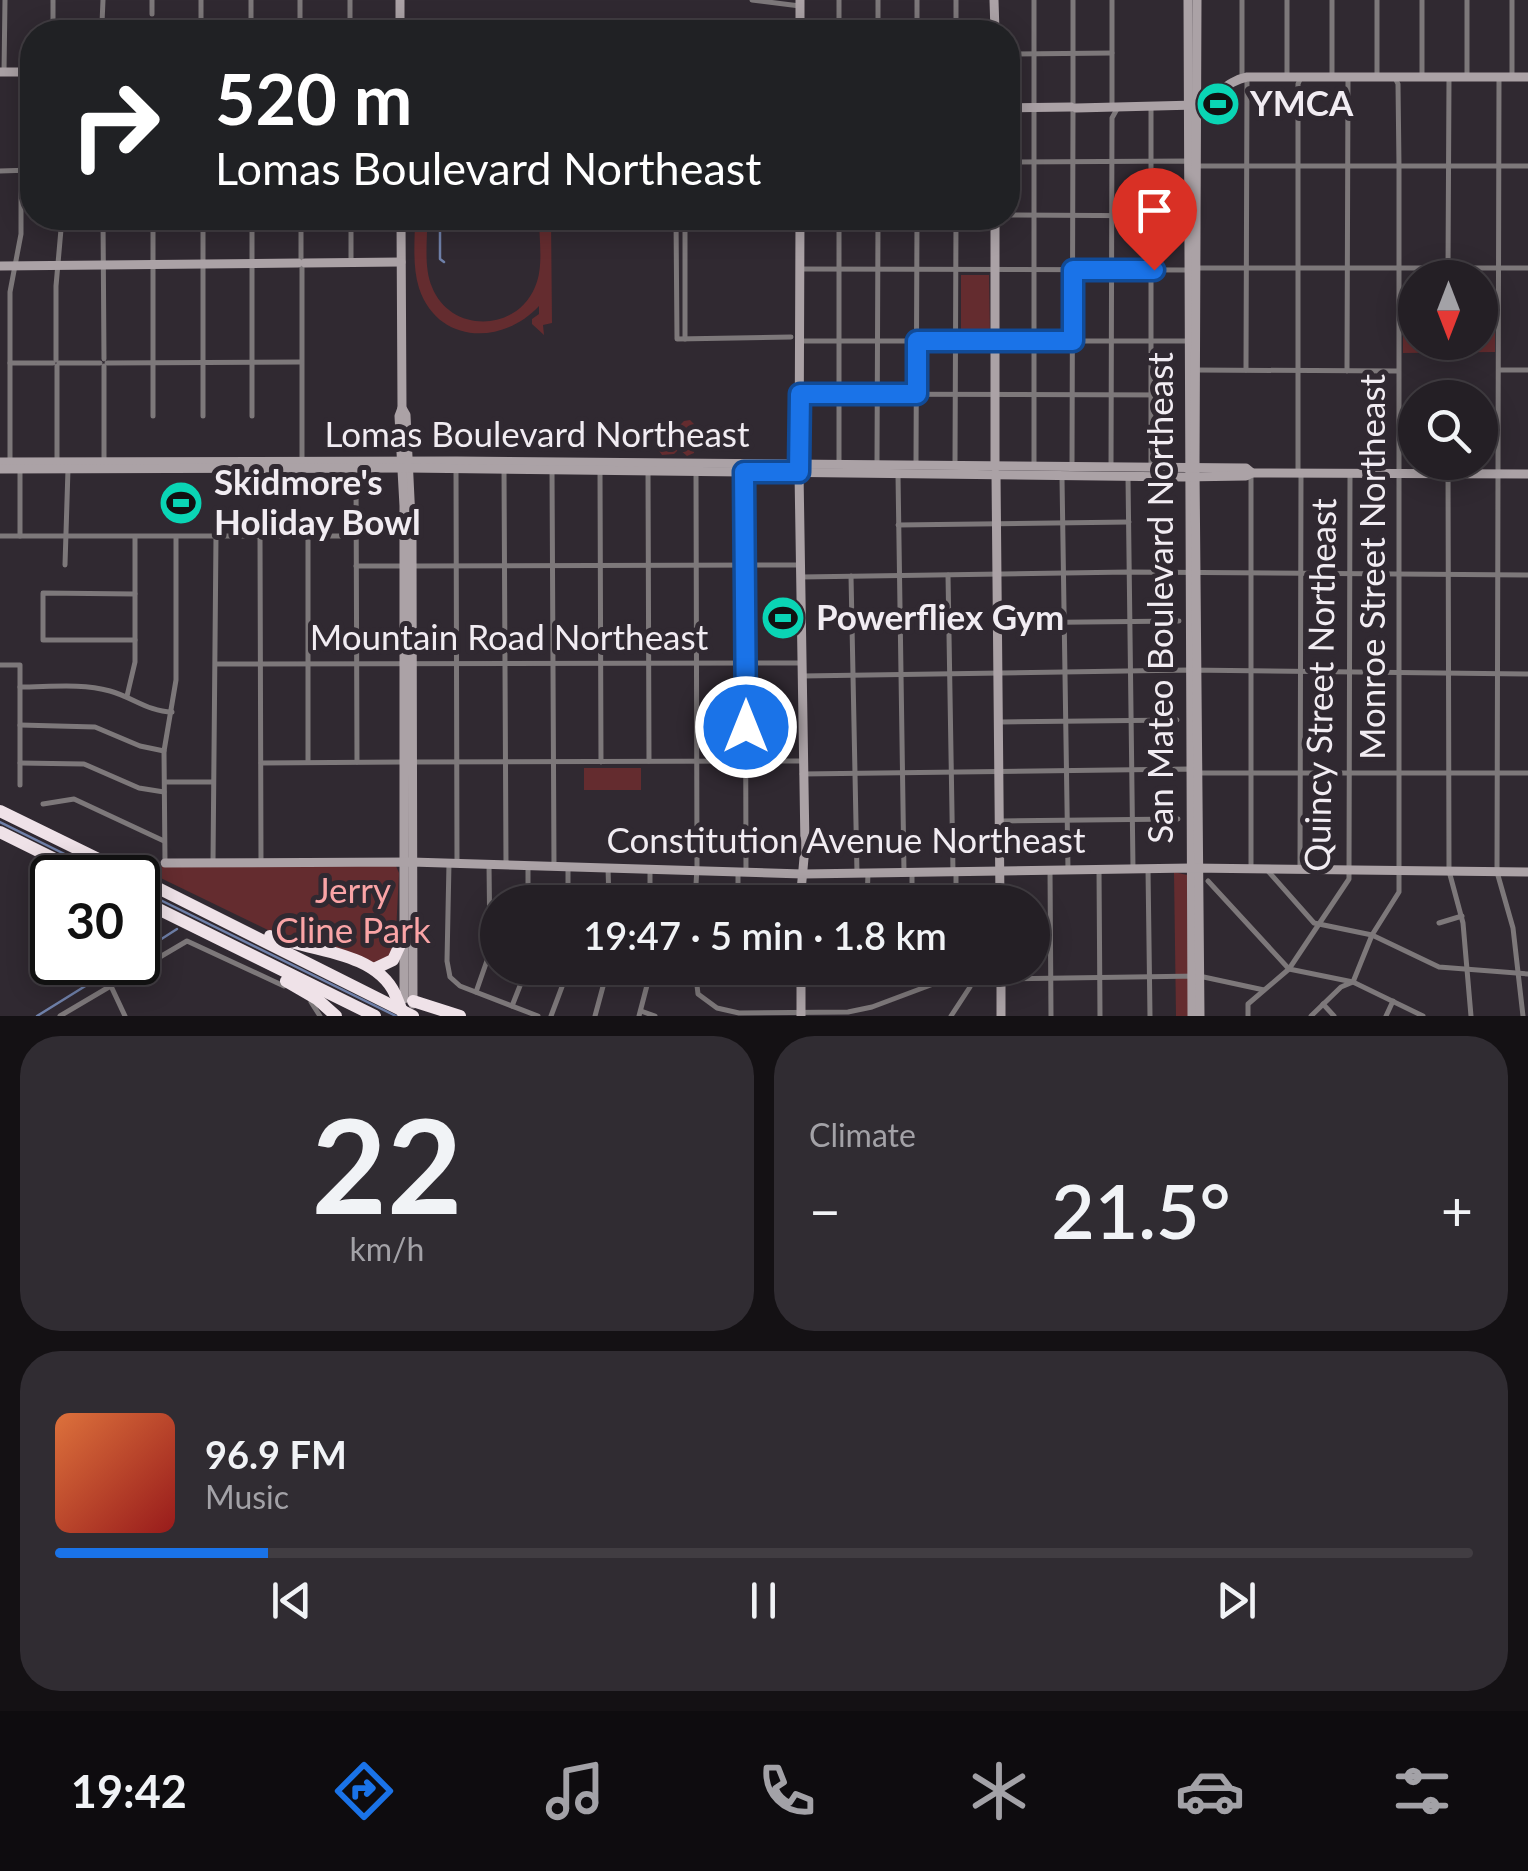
<!DOCTYPE html>
<meta charset="utf-8">
<style>
body{margin:0;font-family:Lato,sans-serif;background:#302c32;color:#f1f3f6;height:100vh;display:flex;flex-direction:column;font-size:38px;white-space:nowrap}
*{box-sizing:border-box;margin:0}
p{font-size:32px;color:#a3a2a7}
.icon{flex:none;width:55px;height:55px;fill:none;stroke:currentColor;stroke-width:2;stroke-linecap:round;stroke-linejoin:round}
.map{position:relative;height:1016px;overflow:hidden}
.sheet{display:flex;flex-direction:column;gap:20px;padding:20px;background:#141114;flex:1}
.sheet>*{flex:none}
.guide{position:absolute;left:20px;top:20px;width:1000px;height:210px;border-radius:40px;box-shadow:0 5px 25px #0003,0 0 0 2px #413d42;background:#202124;color:#fff;overflow:hidden}
.needle{width:65px;rotate:180deg}
.fabs{position:absolute;left:1398px;top:260px;display:grid;gap:20px}
.fabs a{display:grid;place-items:center;width:100px;height:100px;border-radius:50%;background:#241f25;box-shadow:0 5px 25px #0003,0 0 0 2px #413d42;font-size:50px}
.speed{position:absolute;left:30px;top:855px;display:flex;gap:20px;font-size:50px;font-weight:700;text-align:center}
.speed>*{display:grid;place-content:center;width:130px;height:130px;border-radius:50%;background:#241f25;box-shadow:0 5px 25px #0003,0 0 0 2px #413d42;line-height:1}
.speed .limit{border:5px solid #111;border-radius:15px;background:#fff;color:#111}
.pin{position:absolute;display:grid;place-items:center;width:85px;height:85px;color:#fff;margin:-102px -42px;border-radius:50% 50% 50% 0;rotate:-45deg;box-shadow:0 0 10px #0007}
.pin .icon{rotate:45deg}
.me{position:absolute;width:110px;margin:-55px;rotate:0deg;stroke-linejoin:round;filter:drop-shadow(0 0 8px #0008)}
.turn{display:flex;align-items:center;gap:35px;height:210px;padding:0 30px;font-size:45px}
.turn .icon{width:130px;height:130px;stroke-width:2.5}
.turn b{display:block;font-size:70px;line-height:85px}
.big{font-size:75px;font-weight:600;line-height:1.1}
.sheet .tile{flex:1;display:flex;flex-direction:column;justify-content:center;gap:15px;min-width:0;padding:0 35px;border-radius:40px;background:#302c32}
.sheet .dial{align-items:center;gap:0}
.dial b{font-size:130px;line-height:1}
.song{display:flex;align-items:center;gap:30px}
.cover{width:120px;height:120px;border-radius:15px;background:linear-gradient(135deg,hsl(20 70% 55%),hsl(0 70% 35%))}
.played{height:10px;border-radius:5px;background:linear-gradient(90deg,#1a73e8 15%,#413d42 15%)}
.keys{display:flex;justify-content:space-around;direction:ltr}
.heat{display:flex;justify-content:space-between;align-items:center;font-size:55px;direction:ltr}
.sheet .tiles{flex:1;display:grid;gap:20px;grid-template-columns:1fr 1fr}
.tile:last-child{grid-column:span 2}
.trip{position:absolute;left:480px;top:885px;width:570px;height:100px;border-radius:50px;background:#241f25;box-shadow:0 5px 25px #0003,0 0 0 2px #413d42;font-weight:600;line-height:100px;text-align:center}
.tab-bar{display:flex;height:160px;justify-content:space-around;align-items:center;background:#0e0c0f;color:#a3a2a7}
.tab-bar .icon{width:70px;height:70px}
.tab-bar .on{color:#1a73e8}
.tab-bar b{font-size:45px;color:#f1f3f6}
.map>svg:first-child{display:block}
.green{fill:#642c2f}
.lines{fill:none;stroke-linecap:round;stroke-linejoin:round}
.stream{stroke:#6f80a9;stroke-width:2.5}
.street{stroke:#7d787a;stroke-width:5}
.secondary{stroke:#aba2a6;stroke-width:9}
.highway{stroke:#efe2e8;stroke-width:12}
.highway-bridge{stroke:#efe2e8;stroke-width:12}
.route-casing{stroke:#114b97;stroke-width:25}
.route{stroke:#1a73e8;stroke-width:18}
.labels{text-anchor:middle;stroke-width:10;stroke-linejoin:round;paint-order:stroke}
.poi-label{font-size:35px;font-weight:bold;fill:#f1ecf2;stroke:#302931;text-anchor:start}
.street-label{font-size:35px;fill:#f1ecf2;stroke:#302931}
.park-label{font-size:35px;fill:#faa4a6;stroke:#302931}
</style>
<div class="map">
<svg width="1528" height="1016" viewBox="0 0 1528 1016">
<rect width="100%" height="100%" fill="#302931"/>
<g class="green">
<path d="M415,218H427C428,239 423,266 432,287C450,333 516,333 535,287C544,267 539,239 539,218H551L552,323L543,325L544,335L532,324V319L539,314V306C503,345 438,345 419,288C412,266 415,240 415,218Z"/>
<path d="M961,275H989L990,336H961Z"/>
<path d="M1403,321H1415V342H1480V321H1495V352L1403,353Z"/>
<path d="M690,420L697,427L694,453L687,456L679,449L674,454L662,455L657,448L660,424L673,421L679,426L684,421Z"/>
<rect x="584" y="768" width="57" height="22"/>
<path d="M136,866H396L399,873L395,952L378,966L270,931Z"/>
<path d="M1174,872L1187,875L1189,1016H1176Z"/>
</g>
<g class="lines">
<g class="stream">
<path d="M440,218V259L444,262"/>
<path d="M0,822L113,878"/>
<path d="M138,889L396,1016"/>
<path d="M138,954L177,929"/>
<path d="M37,1016L124,962"/>
</g>
<g class="street">
<path d="M53,0V32"/>
<path d="M152,0V14"/>
<path d="M201,0V32"/>
<path d="M251,0V32"/>
<path d="M300,0V32"/>
<path d="M350,0V32"/>
<path d="M752,0L800,6"/>
<path d="M878,0V32"/>
<path d="M917,0V32"/>
<path d="M1073,0V105"/>
<path d="M1377,0V77"/>
<path d="M1422,0V77"/>
<path d="M1467,0V77"/>
<path d="M102,23L103,0"/>
<path d="M839,32V0"/>
<path d="M956,32V0"/>
<path d="M1008,54L1112,53"/>
<path d="M4,72L5,0"/>
<path d="M1242,77V0"/>
<path d="M1287,77V0"/>
<path d="M1332,77V0"/>
<path d="M1512,77V0"/>
<path d="M1499,78L1497,872L1513,928L1523,1016"/>
<path d="M1112,107V0"/>
<path d="M1008,162L1188,161L1196,166H1528"/>
<path d="M0,171L32,170"/>
<path d="M1008,215L1177,216"/>
<path d="M103,218L104,359"/>
<path d="M153,218V416"/>
<path d="M203,218V416"/>
<path d="M252,218V416"/>
<path d="M301,218V259"/>
<path d="M351,218V262"/>
<path d="M607,218V228L721,227L727,223"/>
<path d="M676,218L677,339L791,337"/>
<path d="M302,266V463"/>
<path d="M1198,268H1528"/>
<path d="M1448,268L1449,78"/>
<path d="M800,269L1187,270"/>
<path d="M685,339V230"/>
<path d="M800,341H1187"/>
<path d="M56,360V286L62,218"/>
<path d="M10,363H53"/>
<path d="M59,363H100"/>
<path d="M107,363L301,362"/>
<path d="M57,366V463"/>
<path d="M104,366V463"/>
<path d="M1196,370L1398,371"/>
<path d="M1246,370L1247,77"/>
<path d="M1499,370H1528"/>
<path d="M1347,371L1348,77"/>
<path d="M800,394L1172,395"/>
<path d="M10,462V292L21,234V72"/>
<path d="M1448,462L1449,871L1463,923L1471,1016"/>
<path d="M839,464V218"/>
<path d="M877,464L878,218"/>
<path d="M916,464L917,218"/>
<path d="M955,464L956,218"/>
<path d="M456,466L457,863"/>
<path d="M1034,467V0"/>
<path d="M1072,467L1073,110"/>
<path d="M1111,467L1112,118L1117,109"/>
<path d="M504,468L506,865"/>
<path d="M20,469V536"/>
<path d="M552,469L554,866"/>
<path d="M648,469L649,761"/>
<path d="M1151,469V108"/>
<path d="M356,470L357,762"/>
<path d="M600,470L601,762"/>
<path d="M745,471L746,873"/>
<path d="M1298,474V84L1301,77"/>
<path d="M898,475L904,872"/>
<path d="M1128,477L1133,869"/>
<path d="M1062,478L1068,870"/>
<path d="M898,525L1129,522"/>
<path d="M0,536H355"/>
<path d="M260,536L261,862"/>
<path d="M308,536V762"/>
<path d="M65,565L68,469"/>
<path d="M356,566H403"/>
<path d="M414,566L798,565"/>
<path d="M948,575L953,872"/>
<path d="M851,576L857,873"/>
<path d="M801,577L1129,572L1528,575"/>
<path d="M135,594L43,593V640H135"/>
<path d="M998,623L1179,621"/>
<path d="M216,664L802,663"/>
<path d="M0,665H20V785"/>
<path d="M802,676L1188,670L1528,674"/>
<path d="M20,687C50,687 81,683 110,691C132,697 149,712 172,712"/>
<path d="M127,696L135,662V537"/>
<path d="M1000,722L1177,720"/>
<path d="M20,725L95,727L140,746L164,751"/>
<path d="M414,762L803,761"/>
<path d="M20,763L84,764L139,788L164,792"/>
<path d="M261,763L403,762"/>
<path d="M802,774L1189,769L1197,773H1528"/>
<path d="M165,782H212"/>
<path d="M43,804L74,799L164,841"/>
<path d="M1001,821L1178,819"/>
<path d="M165,862L164,751L176,680V537"/>
<path d="M213,863L216,536"/>
<path d="M449,863L447,961L450,977L460,986L538,1016"/>
<path d="M528,866V902"/>
<path d="M568,867V902"/>
<path d="M608,868L609,902"/>
<path d="M650,869V902"/>
<path d="M1099,869L1100,1016"/>
<path d="M1148,869L1150,1016"/>
<path d="M1050,870L1051,1016"/>
<path d="M1251,870V476"/>
<path d="M1300,870L1301,474"/>
<path d="M1268,871L1314,923L1372,935L1439,967L1528,974"/>
<path d="M912,872V902"/>
<path d="M956,872V902"/>
<path d="M738,873V902"/>
<path d="M1208,881L1289,969L1353,982L1423,1016"/>
<path d="M695,902L697,867L696,471"/>
<path d="M867,902L868,873"/>
<path d="M1439,923L1462,916"/>
<path d="M695,968L698,994L717,1008L739,1013L848,1012L872,1007L944,980L1199,976L1264,990"/>
<path d="M651,970L833,968"/>
<path d="M110,984L125,1016"/>
<path d="M476,992L490,952L489,864"/>
<path d="M311,1002L320,1016"/>
<path d="M1323,1004L1334,1016"/>
<path d="M512,1006L527,968"/>
<path d="M641,1011L655,1016"/>
<path d="M60,1016L187,941L284,986"/>
<path d="M551,1016L569,968"/>
<path d="M595,1016L608,968"/>
<path d="M639,1016L651,970"/>
<path d="M951,1016L970,987L968,968"/>
<path d="M1248,1016V1004L1289,969L1349,879L1350,474"/>
<path d="M1311,1016L1341,987L1353,982L1372,935L1399,892V166L1398,84L1395,78"/>
<path d="M1386,1016L1393,1001"/>
</g>
<g class="secondary">
<path d="M400,0V32"/>
<path d="M994,0L995,32"/>
<path d="M1188,0L1192,1016"/>
<path d="M1197,0L1195,469L1200,1016"/>
<path d="M800,32V0"/>
<path d="M0,72H32"/>
<path d="M1008,108L1071,107"/>
<path d="M1076,108L1196,105C1216,99 1226,81 1247,77H1528"/>
<path d="M401,218L402,408L406,415L412,541L413,1004"/>
<path d="M800,218L799,472L805,847L800,902"/>
<path d="M305,263L401,262"/>
<path d="M0,266L298,263"/>
<path d="M402,408L399,416L404,506V999"/>
<path d="M0,462L457,461L1246,468L1252,473"/>
<path d="M995,467V218"/>
<path d="M0,469L407,468L1183,477L1246,476L1252,473L1528,474"/>
<path d="M996,474L1000,902"/>
<path d="M165,863L411,862L803,874L1191,868L1528,872"/>
<path d="M801,968V1016"/>
<path d="M1001,968V1016"/>
</g>
<g class="highway">
<path d="M0,811L137,878"/>
<path d="M0,832L93,878"/>
<path d="M138,878L413,1016"/>
<path d="M138,899L375,1016"/>
<path d="M270,936C310,951 375,951 395,994"/>
<path d="M374,969L393,960L404,936"/>
<path d="M286,981L317,999L336,1016"/>
<path d="M413,1001L460,1016"/>
</g>
<path class="highway-bridge" d="M395,994L404,1016"/>
</g>
<g class="lines">
<defs>
<path id="route" d="M746,727L744,472H799L800,394H917V341H1073V270H1154"/>
</defs>
<use href="#route" class="route-casing"/>
<use href="#route" class="route"/>
</g>
<defs>
<symbol id="stadium-disc" viewBox="-11 -11 22 22"><circle r="9.5" fill="#0ad5b5" stroke="#302931"/><path d="M0-5a6.5 5 0 1 0 0 10a6.5 5 0 1 0 0-10ZM-3.5-1.8h7v3.6h-7Z" fill="#111"/></symbol>
</defs>
<g fill-rule="evenodd">
<use href="#stadium-disc" x="1193" y="79" width="50" height="50"/>
<use href="#stadium-disc" x="156" y="478" width="50" height="50"/>
<use href="#stadium-disc" x="758" y="593" width="50" height="50"/>
</g>
<g class="labels">
<g class="poi-label">
<text x="1250" y="116">YMCA</text>
<text x="214" y="495">Skidmore's<tspan x="214" dy="40">Holiday Bowl</tspan></text>
<text x="816" y="630">Powerfliex Gym</text>
</g>
<g class="street-label">
<text x="537" y="447">Lomas Boulevard Northeast</text>
<text transform="translate(1373 567) rotate(-90)" y="12">Monroe Street Northeast</text>
<text transform="translate(1161 598) rotate(-90)" y="12">San Mateo Boulevard Northeast</text>
<text x="509" y="650">Mountain Road Northeast</text>
<text transform="translate(1321 685) rotate(-89)" y="12">Quincy Street Northeast</text>
<text x="846" y="853">Constitution Avenue Northeast</text>
</g>
<g class="park-label">
<text x="353" y="903">Jerry<tspan x="353" dy="40">Cline Park</tspan></text>
</g>
</g>
</svg>
<div class="fabs">
<a><svg class="needle" viewBox="-14 -14 28 28"><path d="M0-13l5 13h-10z" fill="#e53935"/><path d="M0 13l5-13h-10z" fill="#a3a2a7"/></svg></a>
<a><svg class="icon" aria-label="search" viewBox="0 0 24 24"><circle cx="10" cy="10" r="6"/><path d="M15 15l6 6"/></svg></a>
</div>
<div class="speed"><div class="limit">30</div></div>
<div class="pin" style="left:1154px;top:270px;background:#d93025"><svg class="icon" aria-label="arrive" viewBox="0 0 24 24"><path d="M6 21V4h12l-3 4 3 4H6"/></svg></div>
<svg class="me" style="left:746px;top:727px" viewBox="-20 -20 40 40"><circle r="17" fill="#1a73e8" stroke="#fff" stroke-width="3"/><path d="M0-11L8 9 0 5-8 9z" fill="#fff"/></svg>
<div class="trip">19:47 · 5 min · 1.8 km</div>
<div class="guide">
<div class="turn"><svg class="icon" aria-label="right" viewBox="0 0 24 24"><path d="M7 20v-9h11M14 6l5 5-5 5"/></svg><div><b>520 m</b>Lomas Boulevard Northeast</div></div>
</div>
</div>
<section class="sheet">
<div class="tiles">
<div class="tile dial"><b>22</b><p>km/h</p></div>
<div class="tile"><p>Climate</p>
<div class="heat"><a>−</a><b class="big">21.5°</b><a>+</a></div>
</div>
<div class="tile">
<div class="song"><i class="cover"></i><div><b>96.9 FM</b><p>Music</p></div></div>
<div class="played"></div>
<div class="keys"><svg class="icon" aria-label="previous" viewBox="0 0 24 24"><path d="M18 5L8 12l10 7zM5 5v14"/></svg><svg class="icon" aria-label="pause" viewBox="0 0 24 24"><path d="M8 5v14M16 5v14"/></svg><svg class="icon" aria-label="next" viewBox="0 0 24 24"><path d="M6 5l10 7-10 7zM19 5v14"/></svg></div>
</div>
</div>
</section>
<nav class="tab-bar">
<b>19:42</b>
<svg class="icon on" aria-label="directions" viewBox="0 0 24 24"><path d="M12 3l9 9-9 9-9-9zM9 14v-3h6M13 9l2 2-2 2"/></svg>
<svg class="icon" aria-label="music" viewBox="0 0 24 24"><path d="M9 18V5l10-2v13"/><circle cx="6" cy="18" r="3"/><circle cx="16" cy="16" r="3"/></svg>
<svg class="icon" aria-label="phone" viewBox="0 0 24 24"><path d="M5 4h4l2 5-3 2q2 4 5 5l2-3 5 2v4C11 20 4 13 5 4z"/></svg>
<svg class="icon" aria-label="climate" viewBox="0 0 24 24"><path d="M12 3v18M4 7l16 10M4 17L20 7"/></svg>
<svg class="icon" aria-label="car" viewBox="0 0 24 24"><path d="M5 17H2v-5l4-1 3-4h7l3 4 3 1v5h-3M9 17h6M6 11h13"/><circle cx="7" cy="17" r="2"/><circle cx="17" cy="17" r="2"/></svg>
<svg class="icon" aria-label="filters" viewBox="0 0 24 24"><path d="M4 7h16M4 17h16"/><circle cx="9" cy="7" r="2"/><circle cx="15" cy="17" r="2"/></svg>
</nav>
